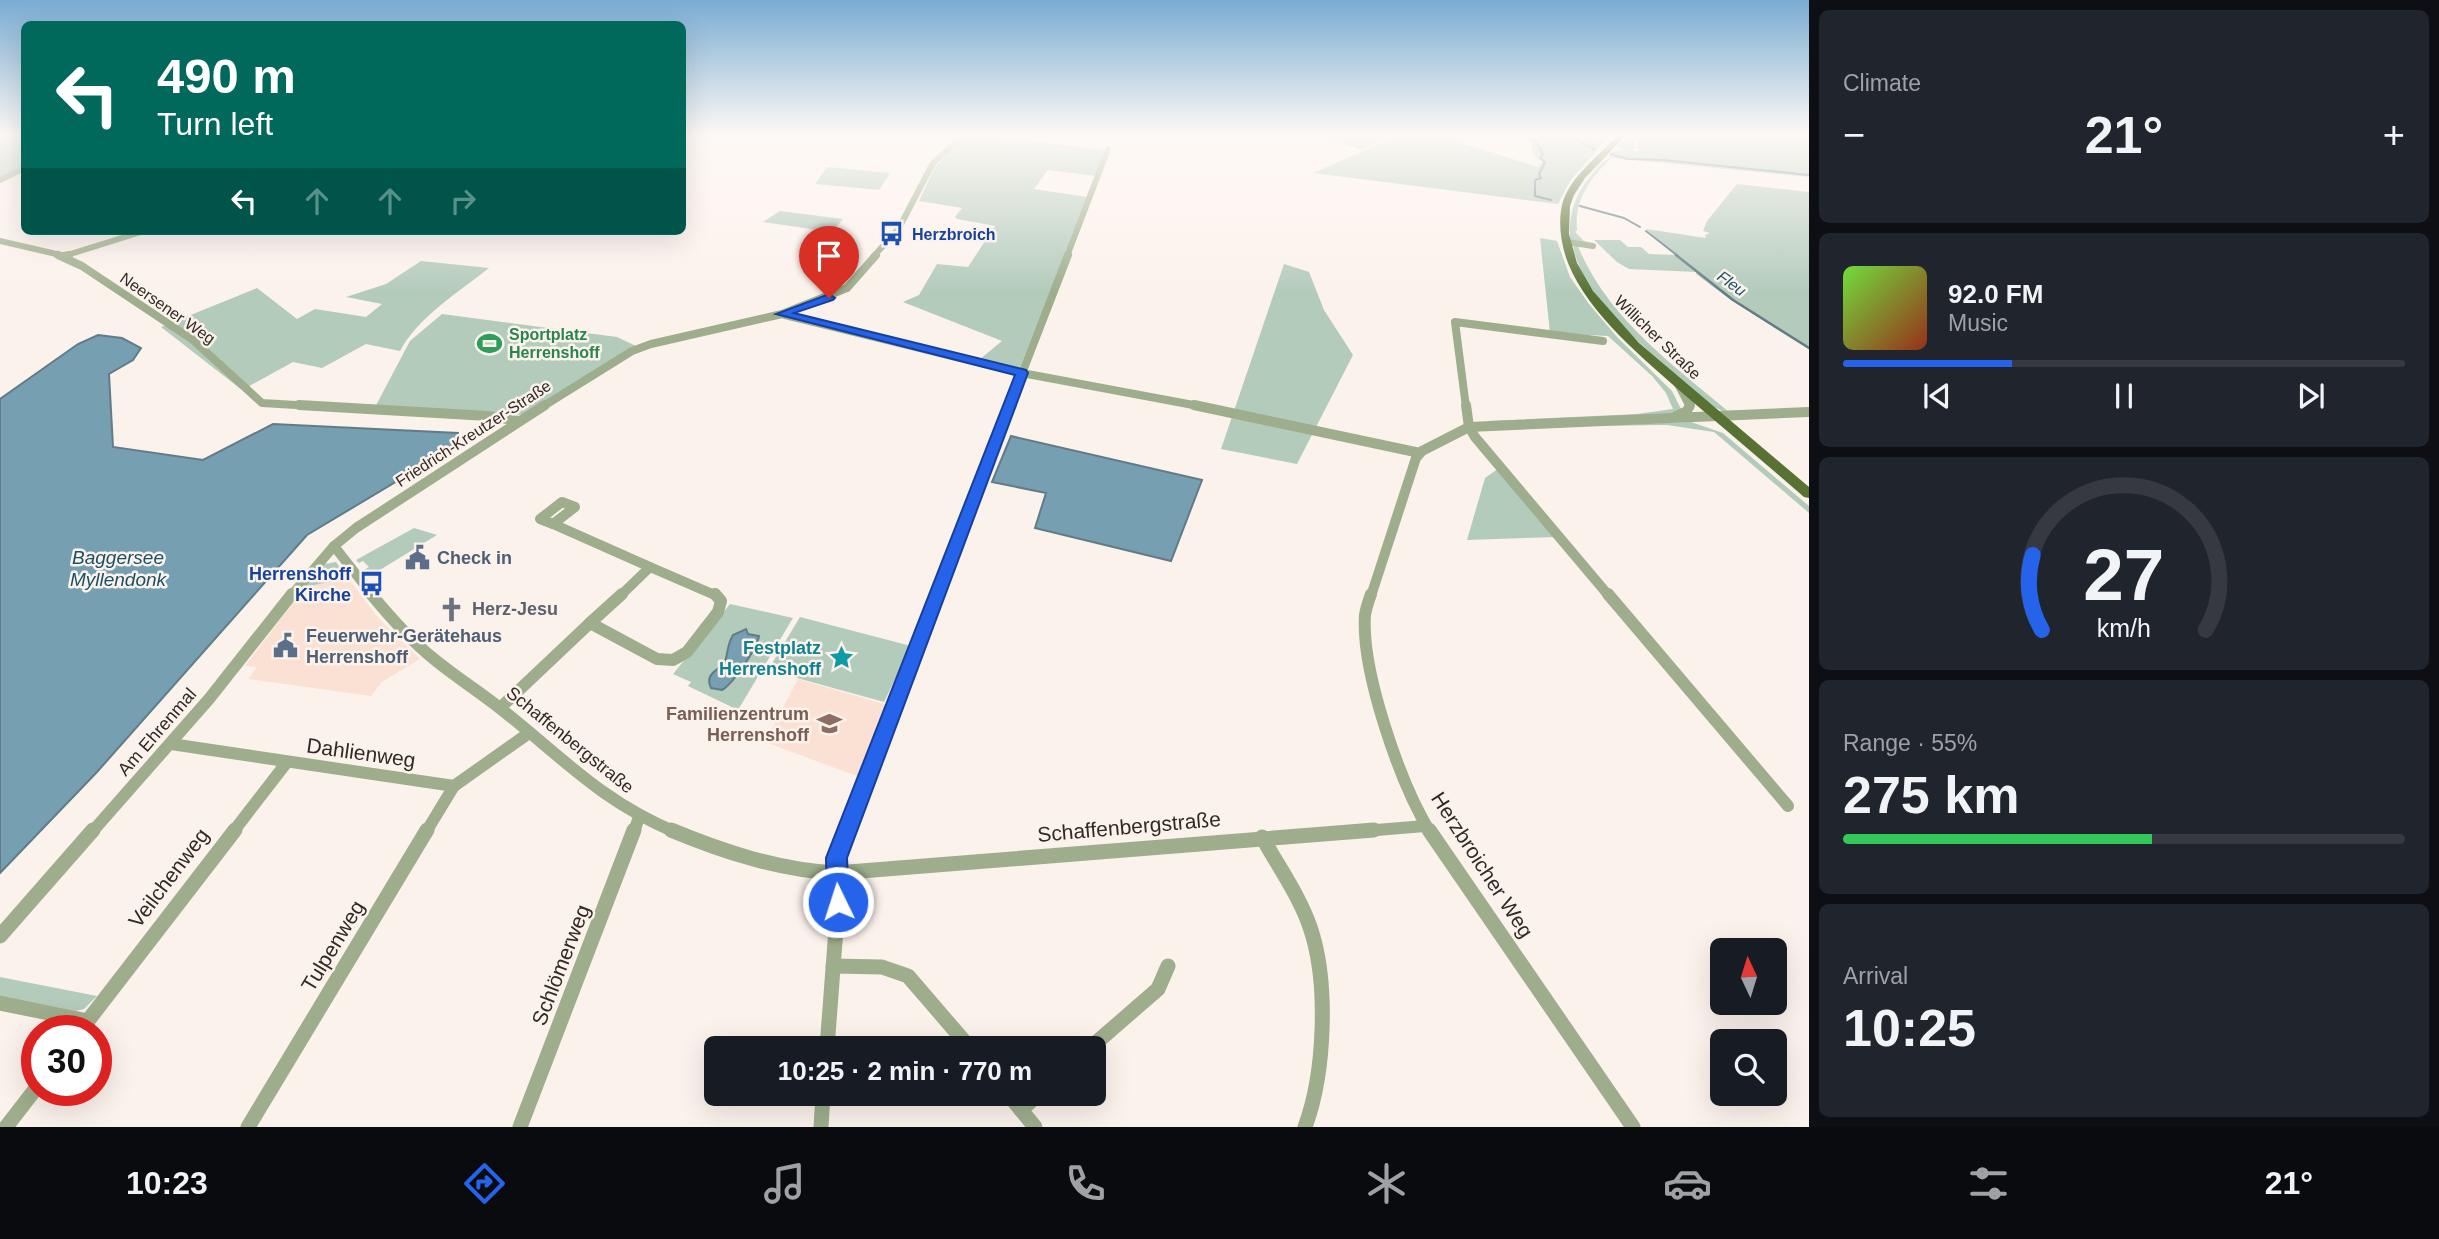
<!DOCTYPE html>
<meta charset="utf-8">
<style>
body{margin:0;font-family:Helvetica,sans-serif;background:#20242c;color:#f1f3f6;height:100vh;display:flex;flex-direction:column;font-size:26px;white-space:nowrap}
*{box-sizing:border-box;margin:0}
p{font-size:23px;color:#9ea1a6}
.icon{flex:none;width:38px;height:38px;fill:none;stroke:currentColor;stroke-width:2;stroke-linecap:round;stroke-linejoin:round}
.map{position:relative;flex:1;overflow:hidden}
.details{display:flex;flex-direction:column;gap:10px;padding:10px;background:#0d0f14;width:630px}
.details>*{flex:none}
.banner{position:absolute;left:21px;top:21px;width:665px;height:214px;border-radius:10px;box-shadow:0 7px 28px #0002;background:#00695c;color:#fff;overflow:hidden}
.needle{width:46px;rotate:356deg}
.controls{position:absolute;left:1710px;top:938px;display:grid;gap:14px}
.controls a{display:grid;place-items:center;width:77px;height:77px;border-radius:10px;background:#171b24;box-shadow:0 7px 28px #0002;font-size:35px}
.speed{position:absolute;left:21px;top:1015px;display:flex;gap:14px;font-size:35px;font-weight:700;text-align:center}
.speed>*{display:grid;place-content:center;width:91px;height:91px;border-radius:50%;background:#171b24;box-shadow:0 7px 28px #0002;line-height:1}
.speed .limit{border:10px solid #d22;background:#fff;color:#111}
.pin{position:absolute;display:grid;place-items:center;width:60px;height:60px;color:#fff;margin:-72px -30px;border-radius:50% 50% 50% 0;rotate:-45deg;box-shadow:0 0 7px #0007}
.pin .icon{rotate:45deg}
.me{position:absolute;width:77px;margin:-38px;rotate:356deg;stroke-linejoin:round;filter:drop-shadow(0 0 5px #0008)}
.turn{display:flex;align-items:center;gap:24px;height:147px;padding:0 21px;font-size:32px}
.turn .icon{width:91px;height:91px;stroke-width:2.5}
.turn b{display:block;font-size:49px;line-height:60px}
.lanes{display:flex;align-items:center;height:66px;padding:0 21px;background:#0003;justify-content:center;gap:35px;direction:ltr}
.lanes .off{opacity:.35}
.big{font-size:52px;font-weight:700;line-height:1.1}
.details .tile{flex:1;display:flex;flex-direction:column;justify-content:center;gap:10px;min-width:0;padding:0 24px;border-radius:10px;background:#20242c}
.details .dial{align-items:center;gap:0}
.dial svg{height:182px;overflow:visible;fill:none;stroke:#363941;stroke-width:7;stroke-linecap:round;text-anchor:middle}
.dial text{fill:#f1f3f6;stroke:none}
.song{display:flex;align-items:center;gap:21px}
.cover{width:84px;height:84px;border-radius:10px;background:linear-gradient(135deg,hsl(100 70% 55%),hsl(10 70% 35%))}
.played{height:7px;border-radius:4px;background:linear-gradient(90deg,#2563eb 30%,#363941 30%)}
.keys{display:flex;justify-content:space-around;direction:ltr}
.heat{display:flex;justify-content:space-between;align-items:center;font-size:38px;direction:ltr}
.charge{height:10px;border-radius:5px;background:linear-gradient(90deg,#34c759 55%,#363941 0)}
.trip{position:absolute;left:704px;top:1036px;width:402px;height:70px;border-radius:10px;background:#171b24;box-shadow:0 7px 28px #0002;font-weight:700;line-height:70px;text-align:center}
.dock{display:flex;height:112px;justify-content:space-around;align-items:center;background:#090b0e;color:#9ea1a6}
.dock .icon{width:49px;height:49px}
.dock .selected{color:#2563eb}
.dock b{font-size:32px;color:#f1f3f6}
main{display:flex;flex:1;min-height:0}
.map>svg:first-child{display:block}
.built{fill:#fbe1d3}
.green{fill:#b3cbbb;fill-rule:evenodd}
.water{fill:#769fb2;stroke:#627c87;stroke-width:2}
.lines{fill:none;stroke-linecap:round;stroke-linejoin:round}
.stream-far1{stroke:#627c87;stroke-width:2}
.stream{stroke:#627c87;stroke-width:2.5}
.minor-far4{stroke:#9eae8c;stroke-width:6}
.minor-far3{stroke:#9eae8c;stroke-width:8}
.minor-far2{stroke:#9eae8c;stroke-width:10}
.minor-far1{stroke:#9eae8c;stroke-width:12}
.minor{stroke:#9eae8c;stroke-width:15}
.major{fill:#577232;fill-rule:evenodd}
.route{fill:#2563eb;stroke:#184099;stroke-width:2}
.labels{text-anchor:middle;stroke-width:5;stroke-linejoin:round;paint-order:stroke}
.far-transit-label{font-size:16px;font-weight:bold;fill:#164399;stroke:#fcf2ec;text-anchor:start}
.far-water-label{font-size:16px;font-style:italic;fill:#195166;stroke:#fcf2ec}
.far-street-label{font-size:16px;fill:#322924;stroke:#fcf2ec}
.far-leisure-label{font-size:16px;font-weight:bold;fill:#27864d;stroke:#fcf2ec;text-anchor:start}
.service-label{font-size:18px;font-weight:bold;fill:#4e5e75;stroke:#fcf2ec;text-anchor:start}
.transit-label{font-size:18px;font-weight:bold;fill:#164399;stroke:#fcf2ec;text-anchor:end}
.worship-label{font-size:18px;font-weight:bold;fill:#5b616d;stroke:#fcf2ec;text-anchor:start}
.culture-label{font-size:18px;font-weight:bold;fill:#0d838f;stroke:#fcf2ec;text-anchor:end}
.education-label{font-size:18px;font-weight:bold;fill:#785e54;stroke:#fcf2ec;text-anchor:end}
.street-label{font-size:18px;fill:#322924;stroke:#fcf2ec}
.water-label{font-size:19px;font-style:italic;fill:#195166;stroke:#fcf2ec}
.near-street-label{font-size:21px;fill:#322924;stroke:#fcf2ec}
</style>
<main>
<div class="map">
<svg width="1809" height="1127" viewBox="0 0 1809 1127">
<rect width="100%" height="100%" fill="#fcf2ec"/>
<g class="built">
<path d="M348,578L379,619L420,659L382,682L371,696L248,679L257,667L245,666L305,587Z"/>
<path d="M798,679L891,706L862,778L765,742Z"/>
</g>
<g class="green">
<path d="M0,135H24V170L0,177Z"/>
<path d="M983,135L1104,150L1095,176L1048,170L1034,189L1087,197L1017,375L973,365L1002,341L903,302L919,295L937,264L968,267L995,226L957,219L955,217L962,208L919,201L935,167L968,136Z"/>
<path d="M1317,135H1395L1363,150Z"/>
<path d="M1400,135H1468L1456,141L1538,167L1543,162L1533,155L1531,142L1521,135H1593L1591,138L1599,140L1602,136L1599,135H1610L1570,181L1558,204L1313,173Z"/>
<path d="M1632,135H1639L1634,141L1636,149L1628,151H1639L1637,144L1643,135L1809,137V177L1612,158C1590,178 1574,200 1577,230L1575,232L1584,241L1590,243L1570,240C1569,211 1575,194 1594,172C1599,166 1603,160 1611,158L1609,156L1615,150L1624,151L1617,146Z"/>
<path d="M827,167L890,173L879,190L815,184Z"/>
<path d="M1737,184L1809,192V349L1731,300L1696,274L1697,272L1629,269L1617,262L1594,240H1620L1628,247H1641L1649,254L1676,255L1646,229L1706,238L1705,235L1710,233L1703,231L1707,221Z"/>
<path d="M780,211L843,219L832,232L763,222Z"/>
<path d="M1540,238L1557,241L1570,277L1589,304L1618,338L1672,391L1682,411L1668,414L1490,422L1486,421L1637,414L1673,409L1666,393L1652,376L1608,336L1550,333Z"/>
<path d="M1577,244C1607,318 1671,363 1730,413C1710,409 1696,391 1681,379C1643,346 1581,297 1573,245Z"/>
<path d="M421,261L489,268C459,292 418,317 400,351L366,344L322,368L293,362L242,390L161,327L257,288L297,319L315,309L366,317L382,304L346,297L386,284Z"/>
<path d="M1284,264L1309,272L1324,310L1353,355L1297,464L1221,449Z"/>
<path d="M442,314L617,337L636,346L524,415L374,409L410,341Z"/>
<path d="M1691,422L1723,433L1809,506V513L1714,432L1667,425L1589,426Z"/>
<path d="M1499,468L1558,537L1467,540L1485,478Z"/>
<path d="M414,528L437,535L370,576L364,570L369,567L363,561L359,563L356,560Z"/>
<path d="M336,562L348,578L305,587L324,564Z"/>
<path d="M730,604L793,618L738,710L688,686L691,682L673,674ZM754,649C739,663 741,675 722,690L711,688L710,677L726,658Z"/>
<path d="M800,617L911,646L884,702L768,670Z"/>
<path d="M0,977L97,996L84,1009L76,1011L0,996Z"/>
</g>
<g class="water">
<path d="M98,335L122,338L141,348L133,360L109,374L113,447L203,460L273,424L458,433L459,444L307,535L97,772L0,873V399L78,344Z"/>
<path d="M1011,436L1202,480L1171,561L1035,528L1046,493L992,482Z"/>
<path d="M746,629L748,634L759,636C757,648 733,684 722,690L711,688C703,671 723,671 726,658C728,650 728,643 733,635Z"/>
</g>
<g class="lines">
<g class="stream-far1">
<path d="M1527,135L1537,143L1543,154L1540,158L1545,162L1539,174L1541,178L1535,180V196L1551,200"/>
<path d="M1569,135L1595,150"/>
<path d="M1611,154L1627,159L1663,160L1809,175"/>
<path d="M1580,206L1624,218L1640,227"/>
<path d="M1646,231L1678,256"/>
</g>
<path class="stream" d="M1676,255L1733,300L1809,348"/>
<g class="minor-far4">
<path d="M0,180L24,168"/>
<path d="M0,241L65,256"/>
<path d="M1567,242L1593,246"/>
<path d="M64,256L144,231"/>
<path d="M874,256L899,228L933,163L965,135"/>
<path d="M1067,256L1108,149"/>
</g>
<g class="minor-far3">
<path d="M58,255L82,266L193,340L262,403L330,407"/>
<path d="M64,256L69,255"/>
<path d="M785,315L1022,373L1204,407"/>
<path d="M1678,384L1690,407"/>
<path d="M542,407L632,351L651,344L782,314L847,288L876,255"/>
<path d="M1009,407L1068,255"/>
<path d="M1466,407L1455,322L1603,341"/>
</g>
<g class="minor-far2">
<path d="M299,405L488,416L519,421"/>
<path d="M1194,405L1420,453"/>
<path d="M1466,405L1469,427L1475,437L1609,596"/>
<path d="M1676,416L1687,411L1690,405"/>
<path d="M562,502L575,507L553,524L540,519Z"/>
<path d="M553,524L650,567"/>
<path d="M334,546L373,596"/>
<path d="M291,596L334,546L356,528L545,405"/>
<path d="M620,596L650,567L717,596"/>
<path d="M937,596L1010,405"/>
<path d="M1371,596L1416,458L1422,451L1469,427L1809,412"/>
</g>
<g class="minor-far1">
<path d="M371,594C390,617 410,640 434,659C457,678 483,694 506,713C566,761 602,801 675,832"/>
<path d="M1371,594C1369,600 1366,608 1365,615C1361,671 1400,783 1430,832"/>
<path d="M1608,594L1788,806"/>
<path d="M590,623L657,659L673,660L687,652L718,612L721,601L715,594"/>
<path d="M590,623L622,594"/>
<path d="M500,708L590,623"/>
<path d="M171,744L454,786L529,733"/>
<path d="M92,832L209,699L292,594"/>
<path d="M233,832L287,762"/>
<path d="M426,832L454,786"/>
<path d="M634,832L639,817"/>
<path d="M846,832L937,594"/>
<path d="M1352,832L1425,826"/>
</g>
<g class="minor">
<path d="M671,830C724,852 779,870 836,873L1374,830"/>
<path d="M1429,830L1633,1127"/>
<path d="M1262,837C1278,866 1299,895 1310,927C1329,982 1325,1073 1305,1127"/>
<path d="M0,936L93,830"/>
<path d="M833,966L882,967L908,976L970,1048"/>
<path d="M0,1003L88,1021"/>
<path d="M80,1031L235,830"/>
<path d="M827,1048L838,902L836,858L847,830"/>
<path d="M1090,1048L1158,989L1168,966"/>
<path d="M1008,1094L1035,1127"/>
<path d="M1021,1110L1039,1094"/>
<path d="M6,1127L37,1087"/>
<path d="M248,1127L427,830"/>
<path d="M520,1127L634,830"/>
<path d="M821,1127L823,1094"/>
</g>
<path class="major" d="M1618,135H1626L1585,178L1574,195L1570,206L1569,234L1577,263L1593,291L1639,343L1809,487V498L1804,497C1765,463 1726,430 1687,397C1645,360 1589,315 1568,263C1561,245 1558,224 1562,205C1569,177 1599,156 1618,135Z"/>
</g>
<linearGradient id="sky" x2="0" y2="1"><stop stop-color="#7aacd2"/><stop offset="0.46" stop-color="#fef9f6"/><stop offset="1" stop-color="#fef9f6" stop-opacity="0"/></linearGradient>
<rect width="1809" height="293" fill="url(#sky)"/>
<path class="route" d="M829,294L835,298L833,300L794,313L1026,370L1028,373L847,858L849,902L845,909L838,912L830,909L827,902L826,858L1015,375L776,314Z"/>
<defs>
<symbol id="bus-bare" viewBox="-9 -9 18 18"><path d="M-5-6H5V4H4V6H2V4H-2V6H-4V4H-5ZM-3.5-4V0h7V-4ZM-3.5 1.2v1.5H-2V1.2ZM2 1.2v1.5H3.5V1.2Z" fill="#1a4fb4" stroke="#fcf2ec" stroke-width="2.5" paint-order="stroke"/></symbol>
<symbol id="stadium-bare" viewBox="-9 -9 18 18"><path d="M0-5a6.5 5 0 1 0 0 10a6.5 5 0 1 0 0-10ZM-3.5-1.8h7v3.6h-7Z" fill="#2e9e5b" stroke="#fcf2ec" stroke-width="2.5" paint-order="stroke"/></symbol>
<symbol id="civic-bare" viewBox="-9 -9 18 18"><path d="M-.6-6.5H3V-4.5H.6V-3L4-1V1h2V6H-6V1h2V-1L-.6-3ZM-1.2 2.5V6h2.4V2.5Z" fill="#5c6f8a" stroke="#fcf2ec" stroke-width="2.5" paint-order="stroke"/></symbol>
<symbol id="church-bare" viewBox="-9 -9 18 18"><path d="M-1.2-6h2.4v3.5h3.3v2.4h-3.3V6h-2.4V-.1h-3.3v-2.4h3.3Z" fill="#6b7280" stroke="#fcf2ec" stroke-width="2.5" paint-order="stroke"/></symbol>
<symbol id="sight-bare" viewBox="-9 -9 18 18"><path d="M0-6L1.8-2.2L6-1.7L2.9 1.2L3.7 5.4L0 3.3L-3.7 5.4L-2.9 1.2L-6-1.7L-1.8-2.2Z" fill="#0f9aa8" stroke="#fcf2ec" stroke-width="2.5" paint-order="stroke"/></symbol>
<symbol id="school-bare" viewBox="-9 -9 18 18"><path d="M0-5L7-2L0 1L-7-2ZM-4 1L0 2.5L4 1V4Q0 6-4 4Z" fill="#8d6e63" stroke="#fcf2ec" stroke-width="2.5" paint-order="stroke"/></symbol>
</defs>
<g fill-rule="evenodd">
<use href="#bus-bare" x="874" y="216" width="35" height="35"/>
<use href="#stadium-bare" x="472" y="326" width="35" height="35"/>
<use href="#civic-bare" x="400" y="540" width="35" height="35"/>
<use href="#bus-bare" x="354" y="566" width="35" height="35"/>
<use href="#church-bare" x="434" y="592" width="35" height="35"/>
<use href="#civic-bare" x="268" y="628" width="35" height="35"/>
<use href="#sight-bare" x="824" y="640" width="35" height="35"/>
<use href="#school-bare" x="812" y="706" width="35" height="35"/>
</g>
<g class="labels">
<g class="far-transit-label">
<text x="912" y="240">Herzbroich</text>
</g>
<g class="far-water-label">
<text transform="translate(1732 283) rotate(36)" y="6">Fleu</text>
</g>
<g class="far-street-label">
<text transform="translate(168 308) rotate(35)" y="6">Neersener Weg</text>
<text transform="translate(1658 337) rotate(44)" y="6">Willicher Straße</text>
<text transform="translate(473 433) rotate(-33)" y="6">Friedrich-Kreutzer-Straße</text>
</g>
<g class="far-leisure-label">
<text x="509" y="340">Sportplatz<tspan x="509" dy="18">Herrenshoff</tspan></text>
</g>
<g class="service-label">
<text x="437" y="564">Check in</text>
<text x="306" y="642">Feuerwehr-Gerätehaus<tspan x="306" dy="21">Herrenshoff</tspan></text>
</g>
<g class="transit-label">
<text x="351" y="580">Herrenshoff<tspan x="351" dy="21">Kirche</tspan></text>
</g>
<g class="worship-label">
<text x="472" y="615">Herz-Jesu</text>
</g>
<g class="culture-label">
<text x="821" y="654">Festplatz<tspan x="821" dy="21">Herrenshoff</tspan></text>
</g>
<g class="education-label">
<text x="809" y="720">Familienzentrum<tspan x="809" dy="21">Herrenshoff</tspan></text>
</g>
<g class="street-label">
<text transform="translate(157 732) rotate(-49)" y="6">Am Ehrenmal</text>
<text transform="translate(570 740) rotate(39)" y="6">Schaffenbergstraße</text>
</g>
<g class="water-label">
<text x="118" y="564">Baggersee<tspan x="118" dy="22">Myllendonk</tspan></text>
</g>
<g class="near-street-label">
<text transform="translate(361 753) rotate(8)" y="7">Dahlienweg</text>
<text transform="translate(1129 827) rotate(-5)" y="7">Schaffenbergstraße</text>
<text transform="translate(1482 865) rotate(57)" y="7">Herzbroicher Weg</text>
<text transform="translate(169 878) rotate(-53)" y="7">Veilchenweg</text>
<text transform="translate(333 946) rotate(-59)" y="7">Tulpenweg</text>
<text transform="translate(561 965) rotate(-69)" y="7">Schlömerweg</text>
</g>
</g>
</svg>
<div class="controls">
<a><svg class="needle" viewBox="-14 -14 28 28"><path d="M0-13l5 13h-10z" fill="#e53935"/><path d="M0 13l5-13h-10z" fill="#9ea1a6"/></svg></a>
<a><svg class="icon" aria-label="search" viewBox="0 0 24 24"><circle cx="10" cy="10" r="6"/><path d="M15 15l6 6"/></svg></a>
</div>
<div class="speed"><div class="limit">30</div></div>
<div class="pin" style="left:829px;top:298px;background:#d93025"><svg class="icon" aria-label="arrive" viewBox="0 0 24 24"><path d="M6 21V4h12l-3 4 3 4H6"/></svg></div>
<svg class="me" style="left:838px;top:902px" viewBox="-20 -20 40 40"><circle r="17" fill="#2563eb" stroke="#fff" stroke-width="3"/><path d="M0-11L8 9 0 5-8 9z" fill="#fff"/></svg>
<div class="trip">10:25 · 2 min · 770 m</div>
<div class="banner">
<div class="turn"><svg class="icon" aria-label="left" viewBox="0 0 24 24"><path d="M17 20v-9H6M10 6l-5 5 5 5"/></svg><div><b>490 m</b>Turn left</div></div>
<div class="lanes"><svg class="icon" aria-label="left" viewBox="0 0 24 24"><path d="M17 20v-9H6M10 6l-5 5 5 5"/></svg><svg class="icon off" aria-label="ahead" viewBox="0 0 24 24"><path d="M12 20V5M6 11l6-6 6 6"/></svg><svg class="icon off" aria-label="ahead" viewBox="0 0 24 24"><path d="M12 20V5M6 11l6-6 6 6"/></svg><svg class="icon off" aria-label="right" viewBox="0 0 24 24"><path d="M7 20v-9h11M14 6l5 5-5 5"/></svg></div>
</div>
</div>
<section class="details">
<div class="tile"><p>Climate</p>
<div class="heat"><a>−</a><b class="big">21°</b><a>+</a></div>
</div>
<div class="tile">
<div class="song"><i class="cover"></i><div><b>92.0 FM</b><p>Music</p></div></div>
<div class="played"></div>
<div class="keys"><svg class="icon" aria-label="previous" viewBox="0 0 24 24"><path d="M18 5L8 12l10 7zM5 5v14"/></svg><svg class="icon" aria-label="pause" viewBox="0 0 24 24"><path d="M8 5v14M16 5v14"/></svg><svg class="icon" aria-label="next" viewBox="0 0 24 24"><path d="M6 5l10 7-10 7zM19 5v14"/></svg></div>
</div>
<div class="tile dial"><svg viewBox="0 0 100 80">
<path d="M14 69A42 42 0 1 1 86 69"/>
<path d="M14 69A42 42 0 0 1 10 36" stroke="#2563eb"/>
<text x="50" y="56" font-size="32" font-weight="700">27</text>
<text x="50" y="72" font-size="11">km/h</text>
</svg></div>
<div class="tile"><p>Range · 55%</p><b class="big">275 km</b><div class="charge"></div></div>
<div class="tile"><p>Arrival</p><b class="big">10:25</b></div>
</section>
</main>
<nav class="dock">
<b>10:23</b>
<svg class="icon selected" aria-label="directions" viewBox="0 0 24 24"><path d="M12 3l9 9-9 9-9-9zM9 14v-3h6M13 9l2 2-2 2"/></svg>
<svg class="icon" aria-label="music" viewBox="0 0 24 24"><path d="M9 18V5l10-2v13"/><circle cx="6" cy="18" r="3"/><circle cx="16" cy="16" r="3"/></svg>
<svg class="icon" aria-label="phone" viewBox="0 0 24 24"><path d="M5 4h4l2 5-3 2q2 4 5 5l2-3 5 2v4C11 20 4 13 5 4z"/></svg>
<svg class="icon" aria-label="climate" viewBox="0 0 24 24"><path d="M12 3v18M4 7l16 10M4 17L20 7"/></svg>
<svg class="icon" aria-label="car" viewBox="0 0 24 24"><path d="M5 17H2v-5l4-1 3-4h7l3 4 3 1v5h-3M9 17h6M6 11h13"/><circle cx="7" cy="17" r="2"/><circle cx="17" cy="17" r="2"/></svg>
<svg class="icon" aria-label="filters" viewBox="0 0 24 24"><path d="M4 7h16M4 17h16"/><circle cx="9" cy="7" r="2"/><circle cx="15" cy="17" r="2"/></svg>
<b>21°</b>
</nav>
